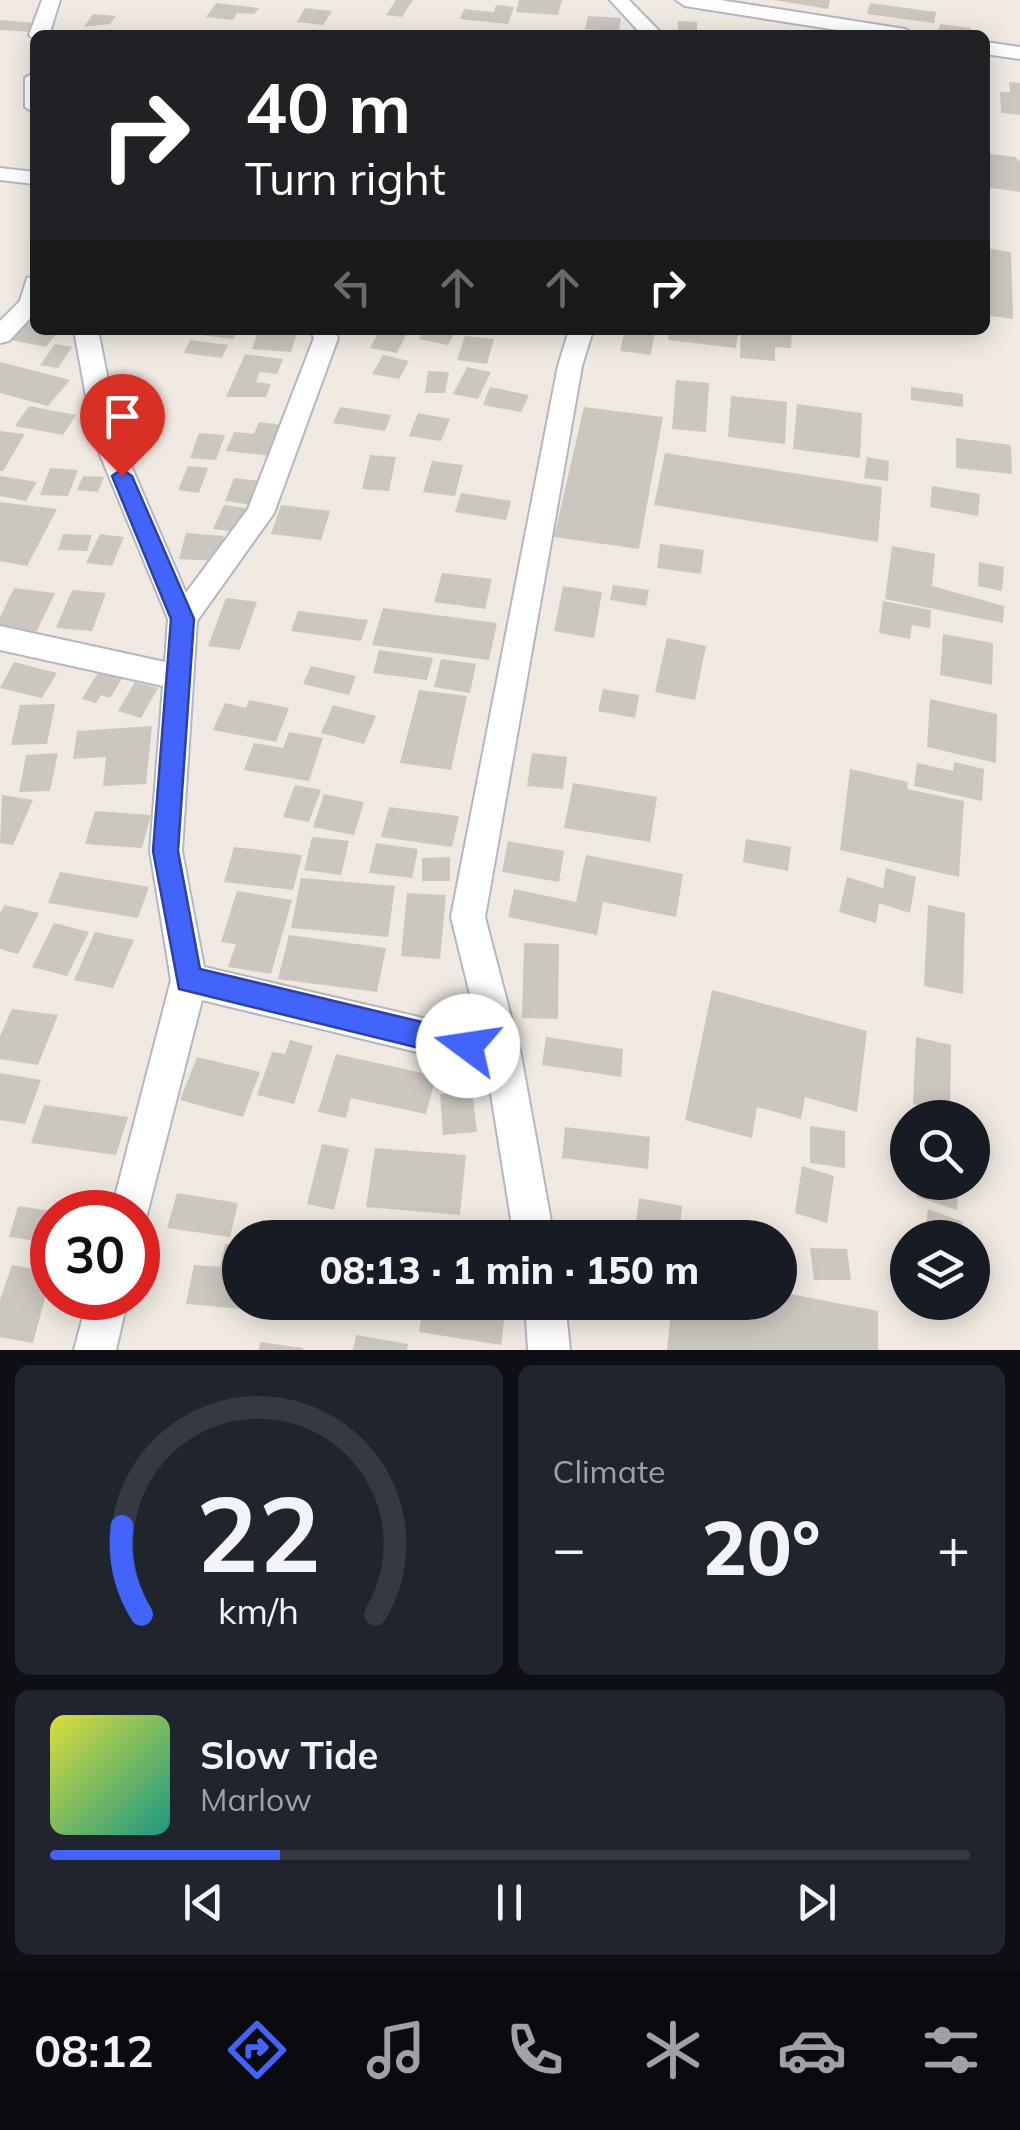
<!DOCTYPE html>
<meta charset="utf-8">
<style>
body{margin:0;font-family:Mulish,sans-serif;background:#20242c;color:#f1f3f6;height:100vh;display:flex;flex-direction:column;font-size:38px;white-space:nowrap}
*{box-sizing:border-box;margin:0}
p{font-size:32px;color:#9ea1a6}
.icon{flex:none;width:55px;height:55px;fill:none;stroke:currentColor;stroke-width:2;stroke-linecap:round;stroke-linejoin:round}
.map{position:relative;height:1350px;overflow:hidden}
.panel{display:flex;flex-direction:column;gap:15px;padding:15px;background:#0d0f14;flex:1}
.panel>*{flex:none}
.top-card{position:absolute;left:30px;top:30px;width:960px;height:305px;border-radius:15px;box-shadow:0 5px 25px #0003;background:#202124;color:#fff;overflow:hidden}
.tools{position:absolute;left:890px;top:1100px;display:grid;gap:20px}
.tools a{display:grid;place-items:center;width:100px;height:100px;border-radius:50%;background:#171b24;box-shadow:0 5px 25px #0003;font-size:50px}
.speed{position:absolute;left:30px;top:1190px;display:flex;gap:20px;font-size:50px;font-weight:700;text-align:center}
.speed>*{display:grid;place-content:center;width:130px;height:130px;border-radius:50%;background:#171b24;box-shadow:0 5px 25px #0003;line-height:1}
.speed .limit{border:15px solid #d22;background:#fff;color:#111}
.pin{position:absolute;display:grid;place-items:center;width:85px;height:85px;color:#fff;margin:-102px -42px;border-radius:50% 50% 50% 0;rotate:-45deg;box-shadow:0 0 10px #0007}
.pin .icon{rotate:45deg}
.me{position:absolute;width:110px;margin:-55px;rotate:284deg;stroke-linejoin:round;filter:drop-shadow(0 0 8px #0008)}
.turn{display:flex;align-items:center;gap:35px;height:210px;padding:0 50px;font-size:45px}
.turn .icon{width:130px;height:130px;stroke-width:2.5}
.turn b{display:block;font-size:70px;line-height:85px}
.lanes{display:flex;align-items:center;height:95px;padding:0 50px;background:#0003;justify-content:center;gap:50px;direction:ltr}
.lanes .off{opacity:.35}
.big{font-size:75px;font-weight:800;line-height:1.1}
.panel .widget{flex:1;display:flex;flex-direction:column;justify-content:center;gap:15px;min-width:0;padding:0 35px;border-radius:15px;background:#20242c}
.panel .dial{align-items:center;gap:0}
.dial svg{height:260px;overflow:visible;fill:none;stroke:#363941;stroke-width:7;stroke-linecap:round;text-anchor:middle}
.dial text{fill:#f1f3f6;stroke:none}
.song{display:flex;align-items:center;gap:30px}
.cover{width:120px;height:120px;border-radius:15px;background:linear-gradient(135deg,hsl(60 70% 55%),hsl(170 70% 35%))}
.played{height:10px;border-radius:5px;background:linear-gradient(90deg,#4264fb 25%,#363941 25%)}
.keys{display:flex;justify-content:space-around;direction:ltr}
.heat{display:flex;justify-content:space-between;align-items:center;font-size:55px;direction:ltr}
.panel .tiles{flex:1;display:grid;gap:15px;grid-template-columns:1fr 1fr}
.widget:last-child{grid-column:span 2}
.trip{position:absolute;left:222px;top:1220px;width:575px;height:100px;border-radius:50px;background:#171b24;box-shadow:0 5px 25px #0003;font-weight:800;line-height:100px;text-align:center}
.tab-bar{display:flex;height:160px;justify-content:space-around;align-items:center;background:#090b0e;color:#9ea1a6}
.tab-bar .icon{width:70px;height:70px}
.tab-bar .active{color:#4264fb}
.tab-bar b{font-size:45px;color:#f1f3f6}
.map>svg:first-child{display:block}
.building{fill:#cbc7bf}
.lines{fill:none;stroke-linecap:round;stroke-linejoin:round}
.minor-casing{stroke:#b4b7c1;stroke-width:4}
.minor{fill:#fff;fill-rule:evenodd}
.route{fill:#4264fb;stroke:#2b41a3;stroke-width:2.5}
</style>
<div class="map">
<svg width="1020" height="1350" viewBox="0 0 1020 1350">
<rect width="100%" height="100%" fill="#efe9e1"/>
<g class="building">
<path d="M396,0H413L402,17L386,15Z"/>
<path d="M519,0H562L558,15L516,12Z"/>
<path d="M775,0H830L828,9Z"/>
<path d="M216,3L242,6L259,8L254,14L237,13L233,20L206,17Z"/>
<path d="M870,3L936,12L934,23L867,14Z"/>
<path d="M496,5L514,7L508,24L460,19L464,9L494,12Z"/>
<path d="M305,8L332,11L323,25L297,22Z"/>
<path d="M93,14L116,16L110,24L84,27Z"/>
<path d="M588,16L621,18L619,31L585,29Z"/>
<path d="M0,20L37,23L31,32L0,30Z"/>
<path d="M678,21L697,22V35H678Z"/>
<path d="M940,24L971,28L970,35L938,32Z"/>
<path d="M1009,82L1020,83V115L1001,113L1000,92H1010Z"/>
<path d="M985,153L1015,157L1020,162V192L985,187Z"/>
<path d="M985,248L1011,252L1013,319L985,315Z"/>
<path d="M25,322L35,324V330H59L46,347L11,340Z"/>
<path d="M195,330H238L233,339L193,334Z"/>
<path d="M259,330H298L291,352L252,349Z"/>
<path d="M380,330L407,333L397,353L370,348Z"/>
<path d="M424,330H456L448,345L419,339Z"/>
<path d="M625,330H655L651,355L620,351Z"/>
<path d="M670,330L738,331L736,348L668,340Z"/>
<path d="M741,330H792L791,348L775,347V361L740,358Z"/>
<path d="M465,336L494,339L487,364L457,360Z"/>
<path d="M190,340L228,345L222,358L184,353Z"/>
<path d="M55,344L72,347L58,368L40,365Z"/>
<path d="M245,354L283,359L277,374L260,372L256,382L271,384L266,397H226Z"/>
<path d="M383,355L409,361L399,379L372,374Z"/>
<path d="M0,362L70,380L48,406L0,393Z"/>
<path d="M467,367L491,372L478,399L453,394Z"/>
<path d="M428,371L449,372L445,393H425Z"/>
<path d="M676,380L709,383L706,432L672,429Z"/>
<path d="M490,387L529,395L521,412L483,405Z"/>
<path d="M911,387L963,394V407L911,400Z"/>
<path d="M731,396L787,402L785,444L728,437Z"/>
<path d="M797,404L862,413L860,458L793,449Z"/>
<path d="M29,406L76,415L63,435L15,426Z"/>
<path d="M340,407L391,415L385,431L333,423Z"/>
<path d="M584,407L663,417L639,549L554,537Z"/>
<path d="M418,413L450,419L441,441L409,436Z"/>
<path d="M259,422L284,425L273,456L226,451L234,432L254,434Z"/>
<path d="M0,431L25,434L3,471H0Z"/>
<path d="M199,433L225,435L216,460L190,458Z"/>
<path d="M956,438L1011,445L1012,474L956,468Z"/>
<path d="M665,453L882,487L878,542L654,505Z"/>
<path d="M370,455L396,457L389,491L362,489Z"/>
<path d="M867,457L889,461L888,481L864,478Z"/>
<path d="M432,461L463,465L455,496L423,492Z"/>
<path d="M188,466L208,468L199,493L178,490Z"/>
<path d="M50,468L78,470L68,496L40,495Z"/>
<path d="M0,476L37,482L26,501L0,496Z"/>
<path d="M83,476L104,477L98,492L77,490Z"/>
<path d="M234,478L261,481L252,505L225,501Z"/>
<path d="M932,486L980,494L978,516L930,507Z"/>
<path d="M461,493L511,501L506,520L455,512Z"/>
<path d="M0,502L57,509L27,566L0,561Z"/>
<path d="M224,505L246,508L236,532L213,529Z"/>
<path d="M281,505L330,511L321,540L271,534Z"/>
<path d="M186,533L224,536L217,561L179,559Z"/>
<path d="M63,534L92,535L87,551L58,550Z"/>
<path d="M100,534L124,537L112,566L86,563Z"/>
<path d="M660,544L704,550L701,574L657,568Z"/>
<path d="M892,546L935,554L932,586L1004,606L1003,623L885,599Z"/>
<path d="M979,562L1004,567L1002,591L978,586Z"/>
<path d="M442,573L492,579L485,609L434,602Z"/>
<path d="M613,585L649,590L646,606L610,600Z"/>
<path d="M563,586L602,592L594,638L554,631Z"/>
<path d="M14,588L55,593L35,635L0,631V617Z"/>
<path d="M72,590L106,593L92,631L56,628Z"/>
<path d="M226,598L257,602L240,650L208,646Z"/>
<path d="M883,601L931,610L930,628L912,625L910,639L879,633Z"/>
<path d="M383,608L497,623L489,660L372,645Z"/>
<path d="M298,611L368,620L361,641L291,631Z"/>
<path d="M943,634L993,643L992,685L940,675Z"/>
<path d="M667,638L706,646L695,700L655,692Z"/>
<path d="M379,650L433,658L427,680L373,673Z"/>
<path d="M441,659L476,664L470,693L434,687Z"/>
<path d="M14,662L57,673L42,698L0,688Z"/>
<path d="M311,666L356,676L349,695L303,684Z"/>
<path d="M99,671L123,677L110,698L101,695L96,703L82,699Z"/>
<path d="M135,682L158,688L141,718L118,711Z"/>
<path d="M603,689L639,695L635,718L598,711Z"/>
<path d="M419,690L467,696L451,770L400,763Z"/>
<path d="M930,699L997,714L996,763L927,747Z"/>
<path d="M249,700L289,708L276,742L213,730L225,703L246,708Z"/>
<path d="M55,704L47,744L11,745L20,705Z"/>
<path d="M333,705L376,716L364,744L321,733Z"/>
<path d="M152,726L146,784L103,786L106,757L73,759L77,731Z"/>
<path d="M289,732L323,738L309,781L244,770L254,743L283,748Z"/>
<path d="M58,753L50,791L19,792L26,755Z"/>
<path d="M532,753L567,757L563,789L527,786Z"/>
<path d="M954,762L984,769L982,801L914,786L917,763L953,771Z"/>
<path d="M850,769L908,782L907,789L964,801L959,877L840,850Z"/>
<path d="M573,783L657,797L650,842L564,828Z"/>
<path d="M295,785L321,790L309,822L283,817Z"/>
<path d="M324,794L364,802L354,835L313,827Z"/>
<path d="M2,795L33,800L13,845L0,843Z"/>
<path d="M389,807L459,816L452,847L381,837Z"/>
<path d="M95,811L151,815L142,848L85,844Z"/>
<path d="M312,837L349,841L341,875L304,870Z"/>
<path d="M746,839L791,847L788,871L743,862Z"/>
<path d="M508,841L564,851L559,882L502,872Z"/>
<path d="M376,843L418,849L412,878L369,873Z"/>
<path d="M234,847L302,855L293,890L224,882Z"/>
<path d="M586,855L683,874L676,917L603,902L597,935L508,917L514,889L576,902Z"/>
<path d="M450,857V881H422V858Z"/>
<path d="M886,868L916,877L910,913L879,903L876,923L839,912L847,877L883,888Z"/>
<path d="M60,872L149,887L138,918L48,903Z"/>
<path d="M301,878L395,886L388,937L291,928Z"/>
<path d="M237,891L292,900L271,974L228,967L236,944L221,942Z"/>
<path d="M407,893L446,895L440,959L401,956Z"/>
<path d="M5,905L39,913L18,954L0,949V913Z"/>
<path d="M928,905L965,913L963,994L924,986Z"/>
<path d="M54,923L89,932L67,976L32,967Z"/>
<path d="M95,932L134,940L113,988L74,980Z"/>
<path d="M289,935L386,948L377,992L278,979Z"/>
<path d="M524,943L559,944L558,1019L522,1018Z"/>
<path d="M712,990L867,1031L857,1112L805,1097L801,1119L757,1107L752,1138L685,1120Z"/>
<path d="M12,1009L58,1015L38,1065L0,1059V1036Z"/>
<path d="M546,1037L623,1049L621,1077L542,1065Z"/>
<path d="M916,1037L951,1045L950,1112L913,1104Z"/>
<path d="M290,1040L313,1046L294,1104L257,1095L272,1052L285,1054Z"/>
<path d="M336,1054L436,1076L426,1114L351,1098L346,1118L318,1112Z"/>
<path d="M197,1057L260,1072L243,1117L180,1100Z"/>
<path d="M0,1073L41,1080L25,1124L0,1120Z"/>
<path d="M472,1091L477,1132L443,1135L440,1094Z"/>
<path d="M44,1105L128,1117L116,1155L31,1143Z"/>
<path d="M810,1126L845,1131V1168L810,1163Z"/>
<path d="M565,1127L650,1137L648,1169L562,1158Z"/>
<path d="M322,1144L349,1149L334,1210L307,1204Z"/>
<path d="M375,1148L466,1155L460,1215L366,1207Z"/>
<path d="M802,1166L834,1176L827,1223L795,1213Z"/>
<path d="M918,1182H959L957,1210L917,1197Z"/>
<path d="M177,1193L238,1203L230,1237L167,1228Z"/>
<path d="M639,1198L682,1206L679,1238H634Z"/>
<path d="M18,1206L52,1211V1243L9,1237Z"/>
<path d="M928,1209L963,1222L961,1238H924Z"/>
<path d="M225,1244L240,1245V1302H276L274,1312L186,1304L194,1265L220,1267Z"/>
<path d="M810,1248L847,1249L851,1280H814Z"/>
<path d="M12,1265L52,1272L33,1343L0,1337V1300Z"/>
<path d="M780,1292L878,1311V1350H667L672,1302H780Z"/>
<path d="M424,1302L506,1305L501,1345L419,1332Z"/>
<path d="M356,1335L408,1344L407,1350H353Z"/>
<path d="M260,1342L303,1348V1350H259Z"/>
</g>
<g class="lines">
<defs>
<g id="minor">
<path d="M42,0H60L49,35H35V40L29,35Z"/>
<path d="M610,0H629L663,35H642Z"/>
<path d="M676,0H720L905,29L915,35H869L685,6Z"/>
<path d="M985,42L1020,47V59L985,54Z"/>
<path d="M35,72V113L25,107V78Z"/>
<path d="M0,168L35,172V184L0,180Z"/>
<path d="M35,276V313L9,341L0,343V321L20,301L27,278Z"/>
<path d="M74,330H98L120,440L186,593L248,509L314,338L310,330H334L338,338L274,513L197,621L182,851L204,967L479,1031L451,917L558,366L569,330H593L582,366L485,917L521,1055L554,1238H514L487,1069L202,1000L144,1226L138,1228V1212H111L171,980L150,851L163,686L0,650V626L165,662L168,619L94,440Z"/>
<path d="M88,1298H128L116,1350H74Z"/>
<path d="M525,1302H565L570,1350H528Z"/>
</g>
</defs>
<use href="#minor" class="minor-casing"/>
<use href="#minor" class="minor"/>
</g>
<path class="route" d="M122,469L132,476L194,619L178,851L200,969L468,1033L477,1037L482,1046L477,1056L468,1060L179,989L153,851L171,619L112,476Z"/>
</svg>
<div class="tools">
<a><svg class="icon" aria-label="search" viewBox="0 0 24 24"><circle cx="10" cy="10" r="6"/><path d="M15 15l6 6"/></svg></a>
<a><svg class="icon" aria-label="layers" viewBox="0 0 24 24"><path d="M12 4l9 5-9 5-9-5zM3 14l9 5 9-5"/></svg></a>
</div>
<div class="speed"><div class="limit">30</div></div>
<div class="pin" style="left:122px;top:476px;background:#d93025"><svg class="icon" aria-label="arrive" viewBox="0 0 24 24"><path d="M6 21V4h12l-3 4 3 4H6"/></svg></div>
<svg class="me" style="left:468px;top:1046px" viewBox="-20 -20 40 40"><circle r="19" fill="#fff"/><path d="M0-13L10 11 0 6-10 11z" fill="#4264fb"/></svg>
<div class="trip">08:13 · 1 min · 150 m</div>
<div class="top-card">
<div class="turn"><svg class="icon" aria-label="right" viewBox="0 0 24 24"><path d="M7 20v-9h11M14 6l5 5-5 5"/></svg><div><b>40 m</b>Turn right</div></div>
<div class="lanes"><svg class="icon off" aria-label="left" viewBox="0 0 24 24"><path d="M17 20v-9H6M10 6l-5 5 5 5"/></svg><svg class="icon off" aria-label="ahead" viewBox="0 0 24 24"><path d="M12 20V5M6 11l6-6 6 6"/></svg><svg class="icon off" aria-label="ahead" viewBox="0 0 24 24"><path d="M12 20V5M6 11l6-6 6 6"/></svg><svg class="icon" aria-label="right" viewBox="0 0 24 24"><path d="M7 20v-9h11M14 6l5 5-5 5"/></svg></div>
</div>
</div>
<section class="panel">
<div class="tiles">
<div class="widget dial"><svg viewBox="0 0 100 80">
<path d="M14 69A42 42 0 1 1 86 69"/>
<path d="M14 69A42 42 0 0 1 8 42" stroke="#4264fb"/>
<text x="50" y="56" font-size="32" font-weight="700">22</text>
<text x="50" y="72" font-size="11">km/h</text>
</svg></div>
<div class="widget"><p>Climate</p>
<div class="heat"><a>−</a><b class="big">20°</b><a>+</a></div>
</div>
<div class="widget">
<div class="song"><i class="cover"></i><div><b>Slow Tide</b><p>Marlow</p></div></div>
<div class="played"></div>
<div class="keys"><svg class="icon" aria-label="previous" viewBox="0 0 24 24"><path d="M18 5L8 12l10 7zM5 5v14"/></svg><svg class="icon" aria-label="pause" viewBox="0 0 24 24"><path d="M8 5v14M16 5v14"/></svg><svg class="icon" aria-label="next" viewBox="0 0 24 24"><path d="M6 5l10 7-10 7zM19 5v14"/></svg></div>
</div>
</div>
</section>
<nav class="tab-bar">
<b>08:12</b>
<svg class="icon active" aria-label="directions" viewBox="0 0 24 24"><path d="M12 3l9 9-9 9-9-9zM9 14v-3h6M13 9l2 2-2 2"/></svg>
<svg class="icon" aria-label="music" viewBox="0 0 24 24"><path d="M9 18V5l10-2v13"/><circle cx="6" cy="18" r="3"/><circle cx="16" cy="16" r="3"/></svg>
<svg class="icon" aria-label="phone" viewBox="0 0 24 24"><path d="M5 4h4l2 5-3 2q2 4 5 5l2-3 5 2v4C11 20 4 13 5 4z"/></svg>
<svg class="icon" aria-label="climate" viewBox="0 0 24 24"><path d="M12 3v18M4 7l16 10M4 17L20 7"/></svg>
<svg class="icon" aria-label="car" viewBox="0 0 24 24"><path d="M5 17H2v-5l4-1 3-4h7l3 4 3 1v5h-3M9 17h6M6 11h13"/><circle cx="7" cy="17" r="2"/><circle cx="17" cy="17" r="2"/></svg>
<svg class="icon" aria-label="filters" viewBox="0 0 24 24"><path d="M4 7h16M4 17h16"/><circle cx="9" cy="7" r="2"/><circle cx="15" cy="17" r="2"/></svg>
</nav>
